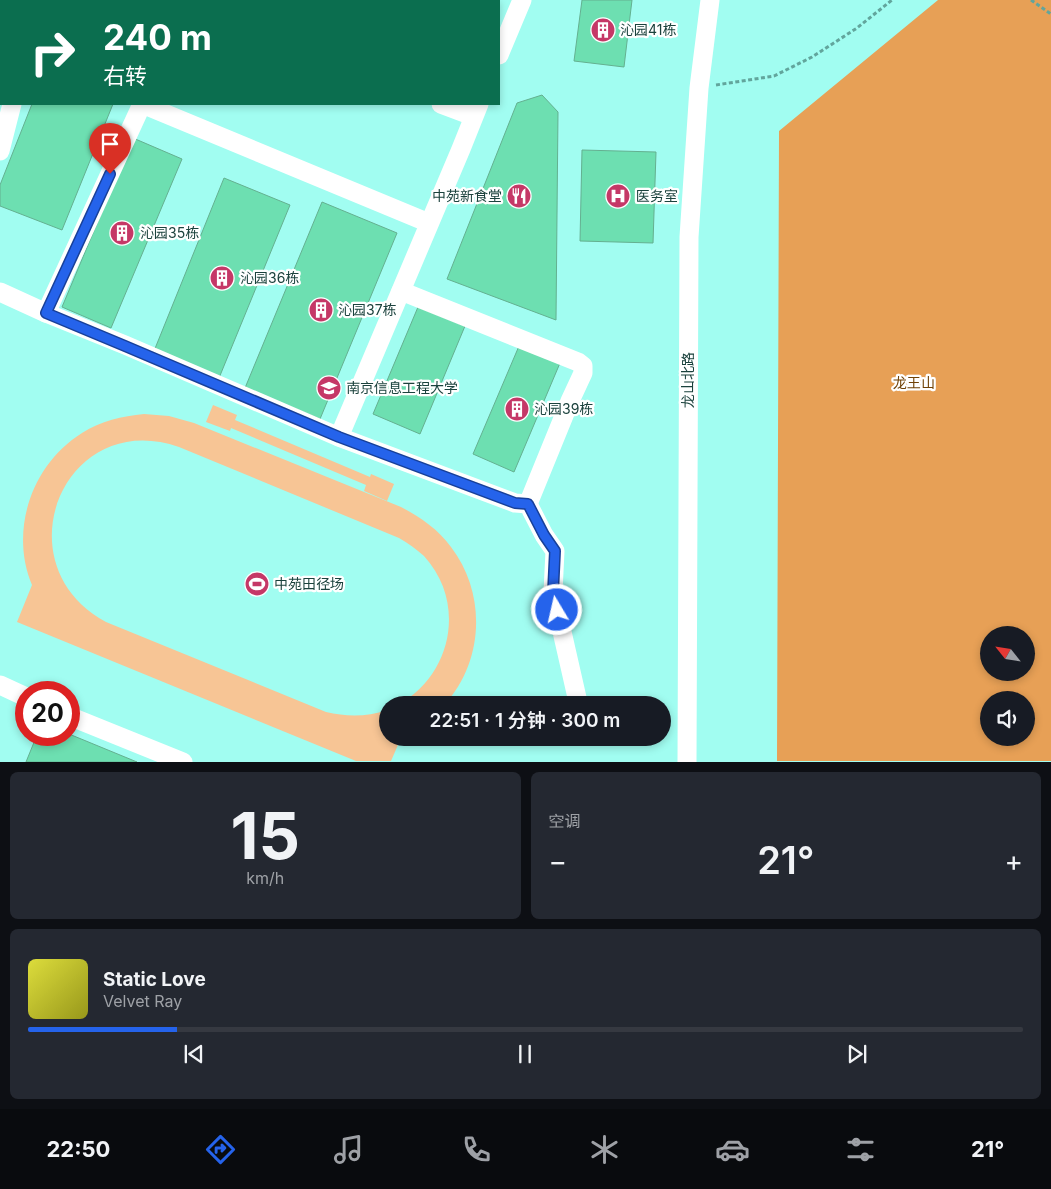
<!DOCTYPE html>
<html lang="zh">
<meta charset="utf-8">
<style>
body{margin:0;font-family:Inter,"Noto Sans SC",sans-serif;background:#242831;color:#f1f3f6;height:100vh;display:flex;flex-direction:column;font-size:19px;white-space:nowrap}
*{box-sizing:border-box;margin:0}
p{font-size:16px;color:#9ea1a6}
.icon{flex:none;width:28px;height:28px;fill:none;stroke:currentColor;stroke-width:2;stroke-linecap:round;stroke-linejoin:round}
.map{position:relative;height:762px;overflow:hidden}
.drawer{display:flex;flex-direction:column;gap:10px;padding:10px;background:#0d0f14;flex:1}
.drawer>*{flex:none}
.banner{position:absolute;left:0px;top:0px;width:500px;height:105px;box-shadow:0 2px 8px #0003;background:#0b6e4f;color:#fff;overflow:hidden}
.needle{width:32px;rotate:300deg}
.buttons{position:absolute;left:980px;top:626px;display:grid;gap:10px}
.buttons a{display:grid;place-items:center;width:55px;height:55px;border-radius:50%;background:#171b24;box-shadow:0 2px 8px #0003;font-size:25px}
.speed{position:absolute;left:15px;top:681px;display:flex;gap:10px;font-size:25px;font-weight:700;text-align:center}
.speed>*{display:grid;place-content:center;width:65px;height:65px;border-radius:50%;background:#171b24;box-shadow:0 2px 8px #0003;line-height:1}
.speed .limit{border:8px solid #d22;background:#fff;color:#111}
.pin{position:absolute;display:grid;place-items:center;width:42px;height:42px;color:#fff;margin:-51px -21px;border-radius:50% 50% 50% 0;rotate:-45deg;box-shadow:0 0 5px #0007}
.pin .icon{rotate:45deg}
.me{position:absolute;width:55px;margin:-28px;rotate:351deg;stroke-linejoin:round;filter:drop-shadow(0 0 4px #0008)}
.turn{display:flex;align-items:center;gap:18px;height:105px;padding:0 20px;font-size:22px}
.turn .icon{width:65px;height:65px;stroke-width:2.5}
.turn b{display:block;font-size:35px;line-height:42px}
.big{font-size:38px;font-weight:600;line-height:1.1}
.drawer .tile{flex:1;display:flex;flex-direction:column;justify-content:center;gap:8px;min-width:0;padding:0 18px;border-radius:8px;background:#242831}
.drawer .dial{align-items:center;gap:0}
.dial b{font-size:65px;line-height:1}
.song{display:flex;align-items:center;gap:15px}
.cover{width:60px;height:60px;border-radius:8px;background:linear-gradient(135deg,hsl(60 70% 55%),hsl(60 70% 35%))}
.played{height:5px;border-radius:2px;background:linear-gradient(90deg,#2563eb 15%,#363941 15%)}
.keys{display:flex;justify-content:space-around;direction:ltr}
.heat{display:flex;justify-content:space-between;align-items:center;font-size:28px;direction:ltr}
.drawer .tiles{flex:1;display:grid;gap:10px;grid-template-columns:1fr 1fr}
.tile:last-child{grid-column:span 2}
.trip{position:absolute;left:379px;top:696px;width:292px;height:50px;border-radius:25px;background:#171b24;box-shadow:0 2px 8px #0003;font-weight:600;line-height:50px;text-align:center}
.tab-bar{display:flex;height:80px;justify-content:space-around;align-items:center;background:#090b0e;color:#9ea1a6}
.tab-bar .icon{width:35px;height:35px}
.tab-bar .current{color:#2563eb}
.tab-bar b{font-size:22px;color:#f1f3f6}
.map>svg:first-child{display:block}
.green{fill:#f7c595}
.forest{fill:#e7a056;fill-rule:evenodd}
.building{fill:#6ddfb1;stroke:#64b090}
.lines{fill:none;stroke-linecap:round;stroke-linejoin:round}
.path{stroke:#62a59c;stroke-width:3;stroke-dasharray:4 2.5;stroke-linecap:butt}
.minor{stroke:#fff;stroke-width:19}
.route-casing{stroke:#184099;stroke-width:12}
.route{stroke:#2563eb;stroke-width:9}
.labels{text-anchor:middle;stroke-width:4.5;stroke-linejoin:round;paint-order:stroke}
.poi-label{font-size:14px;fill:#1b423d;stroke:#fff;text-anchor:start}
.street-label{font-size:14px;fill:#1b423d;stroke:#fff}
.park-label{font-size:14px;fill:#704206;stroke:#fff}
</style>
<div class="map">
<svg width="1051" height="762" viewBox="0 0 1051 762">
<rect width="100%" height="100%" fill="#a1fdf1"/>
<g class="green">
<path d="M213,405L237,415L235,420L370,477L371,474L394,484L387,501L364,491L366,485L231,428L230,431L206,422Z"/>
<path d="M144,414L169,416L194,423L401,507C420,517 438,529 451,547C487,594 484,662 444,705H398C452,675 467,603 424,556C416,549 408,543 399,538L179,447C63,407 0,565 106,622L326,712C347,717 367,717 387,710L388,738H401L391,761H356L17,622L32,585C9,530 32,464 82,433C101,421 122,416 144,414Z"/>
</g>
<path class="forest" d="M938,0H1051V761H777L779,131ZM989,635H1026V672H989ZM989,700H1026V738H989Z"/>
<g class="building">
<path d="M296,0H371V1H295Z"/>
<path d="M582,0H632L624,67L574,61Z"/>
<path d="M542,95L558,112L556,320L447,279L517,103Z"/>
<path d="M32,104H113L62,230L0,206V185Z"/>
<path d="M133,138L182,159L111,328L62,307Z"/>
<path d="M582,150L656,152L653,243L580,241Z"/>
<path d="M224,178L290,205L219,378L154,351Z"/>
<path d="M322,202L397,233L320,419L245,388Z"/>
<path d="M418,307L465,326L420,434L373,414Z"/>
<path d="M519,346L560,363L514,472L473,454Z"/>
<path d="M69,734L137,762H26L37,735H69Z"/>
</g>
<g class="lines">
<g class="path">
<path d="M1031,0L1051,14"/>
<path d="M716,85L774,76L812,57L857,28L892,0"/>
</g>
<g class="minor">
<path d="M187,0L190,1"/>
<path d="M43,1V0"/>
<path d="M499,55L522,0"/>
<path d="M142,104L429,223"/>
<path d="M441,104L473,116"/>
<path d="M0,151L12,104"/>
<path d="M401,291L578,362L583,366V373L570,401L528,504"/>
<path d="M0,292L46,313L125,345L339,437L515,503L528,504L544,535L555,551L553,592L578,702"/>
<path d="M46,313L142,104"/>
<path d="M339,437L461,149L479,104"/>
<path d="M0,685L26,697"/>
<path d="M69,716L183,762"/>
<path d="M687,762L689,237L699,88L710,0"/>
</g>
</g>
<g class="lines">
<defs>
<path id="route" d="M110,174L46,313L125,346L339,437L515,503L528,504L544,535L555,551L553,592L557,610"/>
</defs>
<use href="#route" class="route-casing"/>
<use href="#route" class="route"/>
</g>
<defs>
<symbol id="building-disc" viewBox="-11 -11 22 22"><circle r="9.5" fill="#c53867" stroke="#fff"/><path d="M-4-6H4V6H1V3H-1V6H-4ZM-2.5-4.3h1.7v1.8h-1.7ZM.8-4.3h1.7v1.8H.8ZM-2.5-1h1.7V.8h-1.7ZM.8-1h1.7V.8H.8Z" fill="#fff"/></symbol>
<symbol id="restaurant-disc" viewBox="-11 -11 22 22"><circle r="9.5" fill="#c53867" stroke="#fff"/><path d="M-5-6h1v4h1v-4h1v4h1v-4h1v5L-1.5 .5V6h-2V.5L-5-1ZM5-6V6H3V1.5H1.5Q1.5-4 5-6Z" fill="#fff"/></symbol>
<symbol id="hospital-disc" viewBox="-11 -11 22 22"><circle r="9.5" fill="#c53867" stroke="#fff"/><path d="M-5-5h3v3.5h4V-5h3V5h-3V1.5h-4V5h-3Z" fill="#fff"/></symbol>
<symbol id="university-disc" viewBox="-11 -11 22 22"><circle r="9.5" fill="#c53867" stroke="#fff"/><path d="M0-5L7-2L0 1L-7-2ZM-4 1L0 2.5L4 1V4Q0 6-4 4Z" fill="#fff"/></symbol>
<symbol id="stadium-disc" viewBox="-11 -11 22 22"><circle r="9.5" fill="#c53867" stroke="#fff"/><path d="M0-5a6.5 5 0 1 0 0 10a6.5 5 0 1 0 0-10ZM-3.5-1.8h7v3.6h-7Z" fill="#fff"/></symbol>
</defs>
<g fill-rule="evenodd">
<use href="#building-disc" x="589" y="16" width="28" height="28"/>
<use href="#restaurant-disc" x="505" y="182" width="28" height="28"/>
<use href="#hospital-disc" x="604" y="182" width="28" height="28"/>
<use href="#building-disc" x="108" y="219" width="28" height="28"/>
<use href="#building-disc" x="208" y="264" width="28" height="28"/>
<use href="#building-disc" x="307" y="296" width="28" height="28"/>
<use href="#university-disc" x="315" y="374" width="28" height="28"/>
<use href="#building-disc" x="503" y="395" width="28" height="28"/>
<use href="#stadium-disc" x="243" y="570" width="28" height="28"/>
</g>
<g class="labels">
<g class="poi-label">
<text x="620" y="35">沁园41栋</text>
<text x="502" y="201" text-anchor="end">中苑新食堂</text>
<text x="636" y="201">医务室</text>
<text x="140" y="238">沁园35栋</text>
<text x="240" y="283">沁园36栋</text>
<text x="338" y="315">沁园37栋</text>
<text x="346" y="393">南京信息工程大学</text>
<text x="534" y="414">沁园39栋</text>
<text x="274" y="589">中苑田径场</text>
</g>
<g class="street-label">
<text transform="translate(688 380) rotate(-90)" y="5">龙山北路</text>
</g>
<g class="park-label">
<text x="914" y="388">龙王山</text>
</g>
</g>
</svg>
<div class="buttons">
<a><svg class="needle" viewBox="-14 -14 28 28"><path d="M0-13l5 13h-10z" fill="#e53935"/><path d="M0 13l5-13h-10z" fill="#9ea1a6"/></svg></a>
<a><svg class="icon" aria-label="sound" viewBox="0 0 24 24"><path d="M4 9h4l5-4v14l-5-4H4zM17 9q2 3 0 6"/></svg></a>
</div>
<div class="speed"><div class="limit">20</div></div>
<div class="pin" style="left:110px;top:174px;background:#d93025"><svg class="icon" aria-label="arrive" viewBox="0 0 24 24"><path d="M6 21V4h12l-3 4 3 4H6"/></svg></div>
<svg class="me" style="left:557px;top:610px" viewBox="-20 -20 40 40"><circle r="17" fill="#2563eb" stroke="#fff" stroke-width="3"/><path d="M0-11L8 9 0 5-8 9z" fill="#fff"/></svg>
<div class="trip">22:51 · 1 分钟 · 300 m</div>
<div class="banner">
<div class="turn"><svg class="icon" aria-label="right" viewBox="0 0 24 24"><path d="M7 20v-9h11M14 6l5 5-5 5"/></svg><div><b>240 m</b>右转</div></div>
</div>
</div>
<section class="drawer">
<div class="tiles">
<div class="tile dial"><b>15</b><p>km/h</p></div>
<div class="tile"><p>空调</p>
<div class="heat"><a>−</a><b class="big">21°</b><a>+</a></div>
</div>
<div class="tile">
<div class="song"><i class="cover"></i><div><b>Static Love</b><p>Velvet Ray</p></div></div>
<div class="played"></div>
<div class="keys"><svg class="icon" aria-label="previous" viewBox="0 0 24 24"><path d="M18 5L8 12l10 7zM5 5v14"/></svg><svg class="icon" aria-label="pause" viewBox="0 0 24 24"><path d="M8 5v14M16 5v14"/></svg><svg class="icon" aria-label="next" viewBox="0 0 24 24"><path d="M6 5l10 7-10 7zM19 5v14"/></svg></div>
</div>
</div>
</section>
<nav class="tab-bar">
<b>22:50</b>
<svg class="icon current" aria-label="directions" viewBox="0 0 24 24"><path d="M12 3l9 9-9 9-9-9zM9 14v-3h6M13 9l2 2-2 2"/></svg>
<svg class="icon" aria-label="music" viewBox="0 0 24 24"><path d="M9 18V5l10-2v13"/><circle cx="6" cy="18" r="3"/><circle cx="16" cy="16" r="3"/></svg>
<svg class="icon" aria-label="phone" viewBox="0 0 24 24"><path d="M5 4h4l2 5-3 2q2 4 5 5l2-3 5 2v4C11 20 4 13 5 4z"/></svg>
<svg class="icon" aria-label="climate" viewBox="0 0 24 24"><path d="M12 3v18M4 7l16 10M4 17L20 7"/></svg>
<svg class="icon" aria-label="car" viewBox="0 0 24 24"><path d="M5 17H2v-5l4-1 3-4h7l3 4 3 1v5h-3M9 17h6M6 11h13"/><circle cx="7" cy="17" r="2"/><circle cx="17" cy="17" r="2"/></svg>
<svg class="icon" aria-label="filters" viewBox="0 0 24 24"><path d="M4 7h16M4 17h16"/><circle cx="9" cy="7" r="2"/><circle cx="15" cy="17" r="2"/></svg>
<b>21°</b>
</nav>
